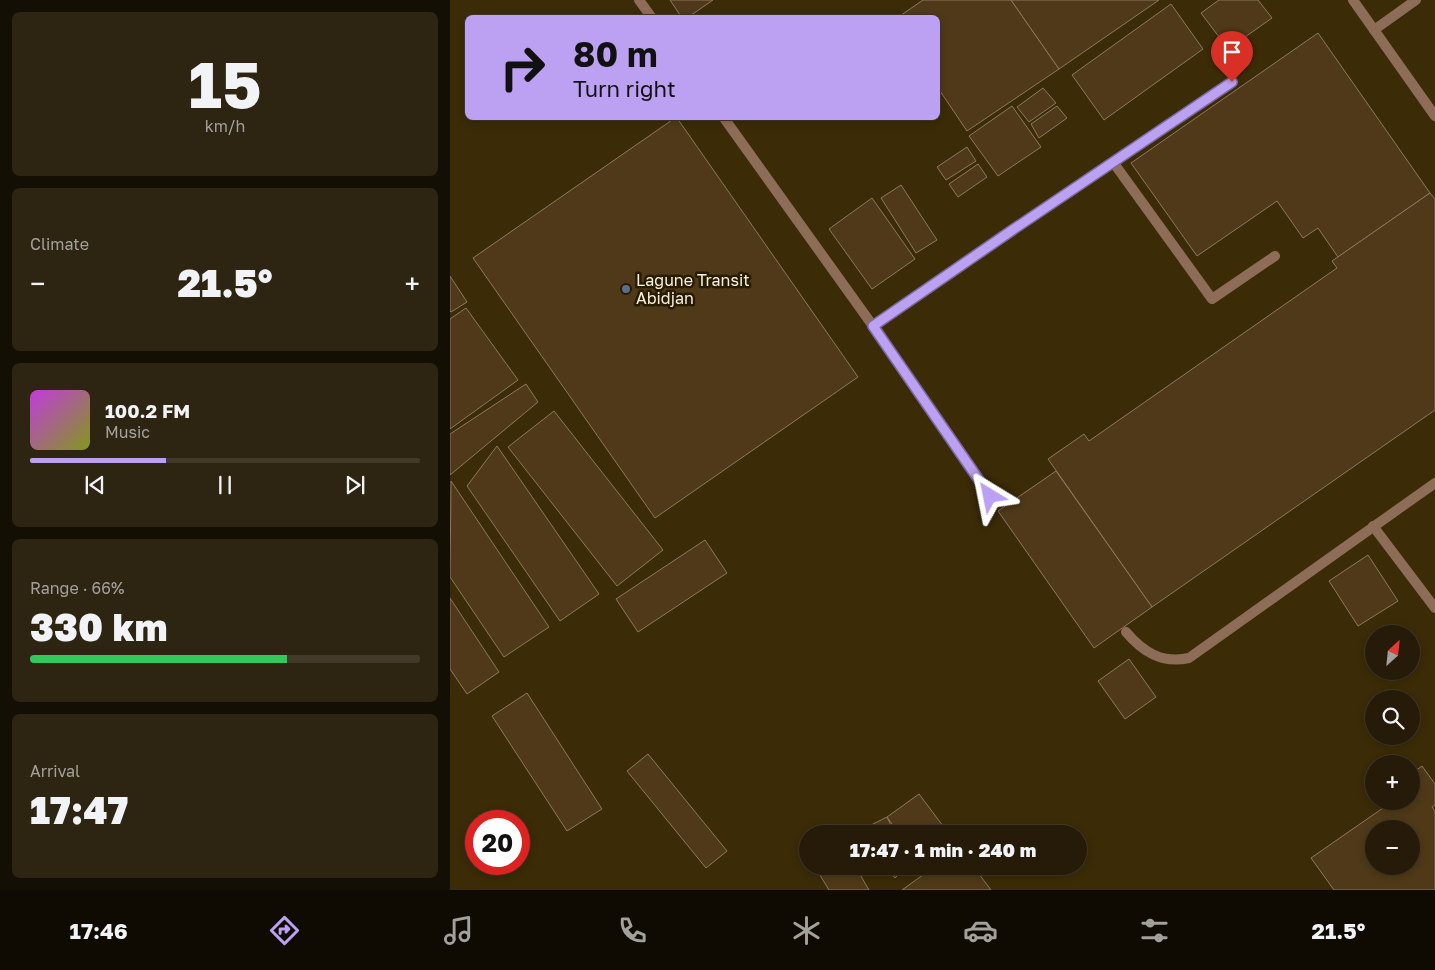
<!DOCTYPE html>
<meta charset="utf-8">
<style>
body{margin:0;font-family:"Golos Text",sans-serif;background:#2d2412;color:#f1f3f6;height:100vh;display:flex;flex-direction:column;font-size:19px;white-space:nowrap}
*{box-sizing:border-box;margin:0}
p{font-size:16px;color:#a3a19c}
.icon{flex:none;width:28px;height:28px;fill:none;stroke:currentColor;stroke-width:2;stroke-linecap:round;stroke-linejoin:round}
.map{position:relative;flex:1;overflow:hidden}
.details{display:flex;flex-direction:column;gap:12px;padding:12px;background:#140f04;width:450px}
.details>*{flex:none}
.hud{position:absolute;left:15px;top:15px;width:475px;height:105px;border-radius:8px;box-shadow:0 2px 8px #0003,0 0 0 1px #423929;background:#bca0f2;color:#111;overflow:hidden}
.needle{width:32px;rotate:27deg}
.buttons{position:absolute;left:915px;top:625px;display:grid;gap:10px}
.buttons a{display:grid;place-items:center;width:55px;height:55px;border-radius:50%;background:#251b08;box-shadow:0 2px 8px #0003,0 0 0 1px #423929;font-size:25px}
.speed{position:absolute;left:15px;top:810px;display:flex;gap:10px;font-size:25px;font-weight:700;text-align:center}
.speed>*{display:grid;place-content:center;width:65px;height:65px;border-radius:50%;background:#251b08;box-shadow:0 2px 8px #0003,0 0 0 1px #423929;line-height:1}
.speed .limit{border:8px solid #d22;background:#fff;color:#111}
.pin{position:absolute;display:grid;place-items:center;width:42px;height:42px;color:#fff;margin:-51px -21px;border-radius:50% 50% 50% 0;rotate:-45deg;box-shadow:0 0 5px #0007}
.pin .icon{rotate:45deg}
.me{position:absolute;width:55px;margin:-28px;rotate:325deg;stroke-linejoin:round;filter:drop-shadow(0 0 4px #0008)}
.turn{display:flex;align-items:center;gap:18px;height:105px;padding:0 25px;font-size:22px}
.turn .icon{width:65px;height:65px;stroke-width:2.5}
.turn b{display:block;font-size:35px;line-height:42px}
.big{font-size:38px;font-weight:800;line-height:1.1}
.details .widget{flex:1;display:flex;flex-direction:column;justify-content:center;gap:8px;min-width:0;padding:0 18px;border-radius:8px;background:#2d2412}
.details .dial{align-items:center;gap:0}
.dial b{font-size:65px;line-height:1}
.song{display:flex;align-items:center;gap:15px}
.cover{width:60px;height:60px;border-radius:8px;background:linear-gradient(135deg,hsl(290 70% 55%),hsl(70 70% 35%))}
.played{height:5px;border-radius:2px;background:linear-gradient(90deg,#bca0f2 35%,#423929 35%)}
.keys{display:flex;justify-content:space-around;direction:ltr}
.heat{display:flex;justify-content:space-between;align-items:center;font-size:28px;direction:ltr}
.charge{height:8px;border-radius:4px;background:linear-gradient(90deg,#34c759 66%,#423929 0)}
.trip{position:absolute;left:349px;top:825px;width:288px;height:50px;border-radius:25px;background:#251b08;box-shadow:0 2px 8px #0003,0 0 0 1px #423929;font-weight:800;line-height:50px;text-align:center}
.tabs{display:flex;height:80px;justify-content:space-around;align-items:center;background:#0f0b03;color:#a3a19c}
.tabs .icon{width:35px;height:35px}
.tabs .current{color:#bca0f2}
.tabs b{font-size:22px;color:#f1f3f6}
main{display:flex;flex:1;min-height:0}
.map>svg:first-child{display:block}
.built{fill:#3b2b07;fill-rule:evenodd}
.building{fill:#4f3918;stroke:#8c795f;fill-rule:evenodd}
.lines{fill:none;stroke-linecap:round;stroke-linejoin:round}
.service{stroke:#8d6d57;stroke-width:10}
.route-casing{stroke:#7a689d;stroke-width:12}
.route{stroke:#bca0f2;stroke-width:9}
.service-dot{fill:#5c6f8a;stroke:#271b02;stroke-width:2}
.labels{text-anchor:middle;stroke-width:5;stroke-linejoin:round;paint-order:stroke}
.poi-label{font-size:16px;fill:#f8efe0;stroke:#271b02;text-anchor:start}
</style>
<main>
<section class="details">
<div class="widget dial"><b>15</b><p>km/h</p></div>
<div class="widget"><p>Climate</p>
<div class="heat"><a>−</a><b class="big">21.5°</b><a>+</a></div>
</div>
<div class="widget">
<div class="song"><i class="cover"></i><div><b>100.2 FM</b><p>Music</p></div></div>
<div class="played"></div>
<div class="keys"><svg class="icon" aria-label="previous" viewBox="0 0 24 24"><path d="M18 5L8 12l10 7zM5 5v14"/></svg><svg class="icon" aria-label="pause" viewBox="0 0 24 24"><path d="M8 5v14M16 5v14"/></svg><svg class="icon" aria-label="next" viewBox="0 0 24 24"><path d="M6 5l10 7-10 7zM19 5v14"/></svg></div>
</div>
<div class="widget"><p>Range · 66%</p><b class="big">330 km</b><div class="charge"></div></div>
<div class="widget"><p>Arrival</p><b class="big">17:47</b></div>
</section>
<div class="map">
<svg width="985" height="890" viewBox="0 0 985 890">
<rect width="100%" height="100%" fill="#31240a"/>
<path class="built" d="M0,0H985V890H0ZM18,18H488V118H18ZM924,634H961V671H924ZM924,699H961V736H924ZM924,764H961V801H924ZM26,821H69V864H26ZM924,829H961V866H924ZM358,834H628V866H358Z"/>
<g class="building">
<path d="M220,0H263L237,18H232Z"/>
<path d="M473,0H561L609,69L517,131L488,88V18H447Z"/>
<path d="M561,0H709L609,69Z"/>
<path d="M769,0H808L822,18L778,49L751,13Z"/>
<path d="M721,4L753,49L654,120L622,75Z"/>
<path d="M868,33L980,193L888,257L868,228L853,238L827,201L747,256L681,163Z"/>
<path d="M593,88L606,103L579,122L567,107Z"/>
<path d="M562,106L591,147L548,176L519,136Z"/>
<path d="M607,106L617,118L589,138L581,124Z"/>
<path d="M225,118H227L408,377L205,518L23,258Z"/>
<path d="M517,147L526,161L496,180L487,167Z"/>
<path d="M528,164L537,177L508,197L499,184Z"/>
<path d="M451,185L487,240L466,253L431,198Z"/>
<path d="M980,193L985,199V410L702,607L598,459L634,434L639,441L887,268L882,261Z"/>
<path d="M422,198L465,259L422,289L379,229Z"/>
<path d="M0,276L17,302L1,312L0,311Z"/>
<path d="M16,308L68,380L0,429V319Z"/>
<path d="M76,384L88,402L0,475V434Z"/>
<path d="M104,411L213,550L167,586L58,447Z"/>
<path d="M47,446L149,594L110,621L17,486Z"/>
<path d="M606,471L702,607L644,648L548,511Z"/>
<path d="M1,481L99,627L54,657L0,577Z"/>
<path d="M255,540L277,573L188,632L166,599Z"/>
<path d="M918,555L948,601L908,626L879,581Z"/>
<path d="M0,598L49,672L17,694L0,669Z"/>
<path d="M679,659L706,697L675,719L648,681Z"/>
<path d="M77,693L152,809L117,831L42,716Z"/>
<path d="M198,754L277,851L256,868L177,771Z"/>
<path d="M972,766L985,784V805L982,807L985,811V890H884L861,858L943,801H961V774ZM924,829H961V866H924Z"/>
<path d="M469,794L499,834H449L437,817Z"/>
<path d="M437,817L445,834L405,833Z"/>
<path d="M367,866H405L419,890H379L365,867Z"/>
<path d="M435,866H457L445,878Z"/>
<path d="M473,866H523L541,890H452L477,872Z"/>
</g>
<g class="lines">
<g class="service">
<path d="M189,0L202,18"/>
<path d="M903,0L985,116"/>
<path d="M924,30L966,0"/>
<path d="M274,118L423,326L540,495"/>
<path d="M663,162L762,299L825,256"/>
<path d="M423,326L561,231L782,82"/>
<path d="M923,526L985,608"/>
<path d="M676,632C693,652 712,664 739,658L985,483"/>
</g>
</g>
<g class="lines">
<defs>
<path id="route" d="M540,496L423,326L561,231L782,82"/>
</defs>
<use href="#route" class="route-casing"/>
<use href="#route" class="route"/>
</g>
<circle class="service-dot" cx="176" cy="289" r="5"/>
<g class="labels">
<g class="poi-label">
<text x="186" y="286">Lagune Transit<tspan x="186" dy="18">Abidjan</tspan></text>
</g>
</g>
</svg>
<div class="buttons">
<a><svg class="needle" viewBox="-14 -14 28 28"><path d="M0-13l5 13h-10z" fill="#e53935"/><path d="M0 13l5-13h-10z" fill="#a3a19c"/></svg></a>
<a><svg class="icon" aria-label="search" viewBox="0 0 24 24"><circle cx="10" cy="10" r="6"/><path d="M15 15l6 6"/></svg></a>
<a>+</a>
<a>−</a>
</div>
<div class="speed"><div class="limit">20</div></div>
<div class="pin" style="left:782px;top:82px;background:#d93025"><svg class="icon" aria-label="arrive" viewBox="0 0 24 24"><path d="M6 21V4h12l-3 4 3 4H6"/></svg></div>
<svg class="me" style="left:540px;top:496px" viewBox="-20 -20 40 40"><path d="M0-17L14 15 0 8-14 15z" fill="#bca0f2" stroke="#fff" stroke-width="4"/></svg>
<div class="trip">17:47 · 1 min · 240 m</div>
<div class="hud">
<div class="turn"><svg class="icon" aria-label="right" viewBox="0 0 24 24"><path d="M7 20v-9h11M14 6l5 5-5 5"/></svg><div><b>80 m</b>Turn right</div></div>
</div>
</div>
</main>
<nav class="tabs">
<b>17:46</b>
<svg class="icon current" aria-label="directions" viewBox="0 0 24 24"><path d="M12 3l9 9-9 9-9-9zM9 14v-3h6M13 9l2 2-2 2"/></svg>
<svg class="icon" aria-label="music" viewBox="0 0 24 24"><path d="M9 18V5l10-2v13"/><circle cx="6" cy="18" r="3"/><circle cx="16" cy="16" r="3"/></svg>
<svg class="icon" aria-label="phone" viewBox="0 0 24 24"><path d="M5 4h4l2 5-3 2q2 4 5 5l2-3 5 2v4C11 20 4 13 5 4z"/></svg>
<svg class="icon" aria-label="climate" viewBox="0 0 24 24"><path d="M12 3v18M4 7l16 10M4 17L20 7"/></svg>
<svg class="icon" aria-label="car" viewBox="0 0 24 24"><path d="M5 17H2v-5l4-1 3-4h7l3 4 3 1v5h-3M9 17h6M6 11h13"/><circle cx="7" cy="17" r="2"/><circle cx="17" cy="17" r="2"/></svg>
<svg class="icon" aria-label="filters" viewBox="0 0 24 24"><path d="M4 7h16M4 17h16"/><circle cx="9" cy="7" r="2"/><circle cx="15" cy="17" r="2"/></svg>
<b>21.5°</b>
</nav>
